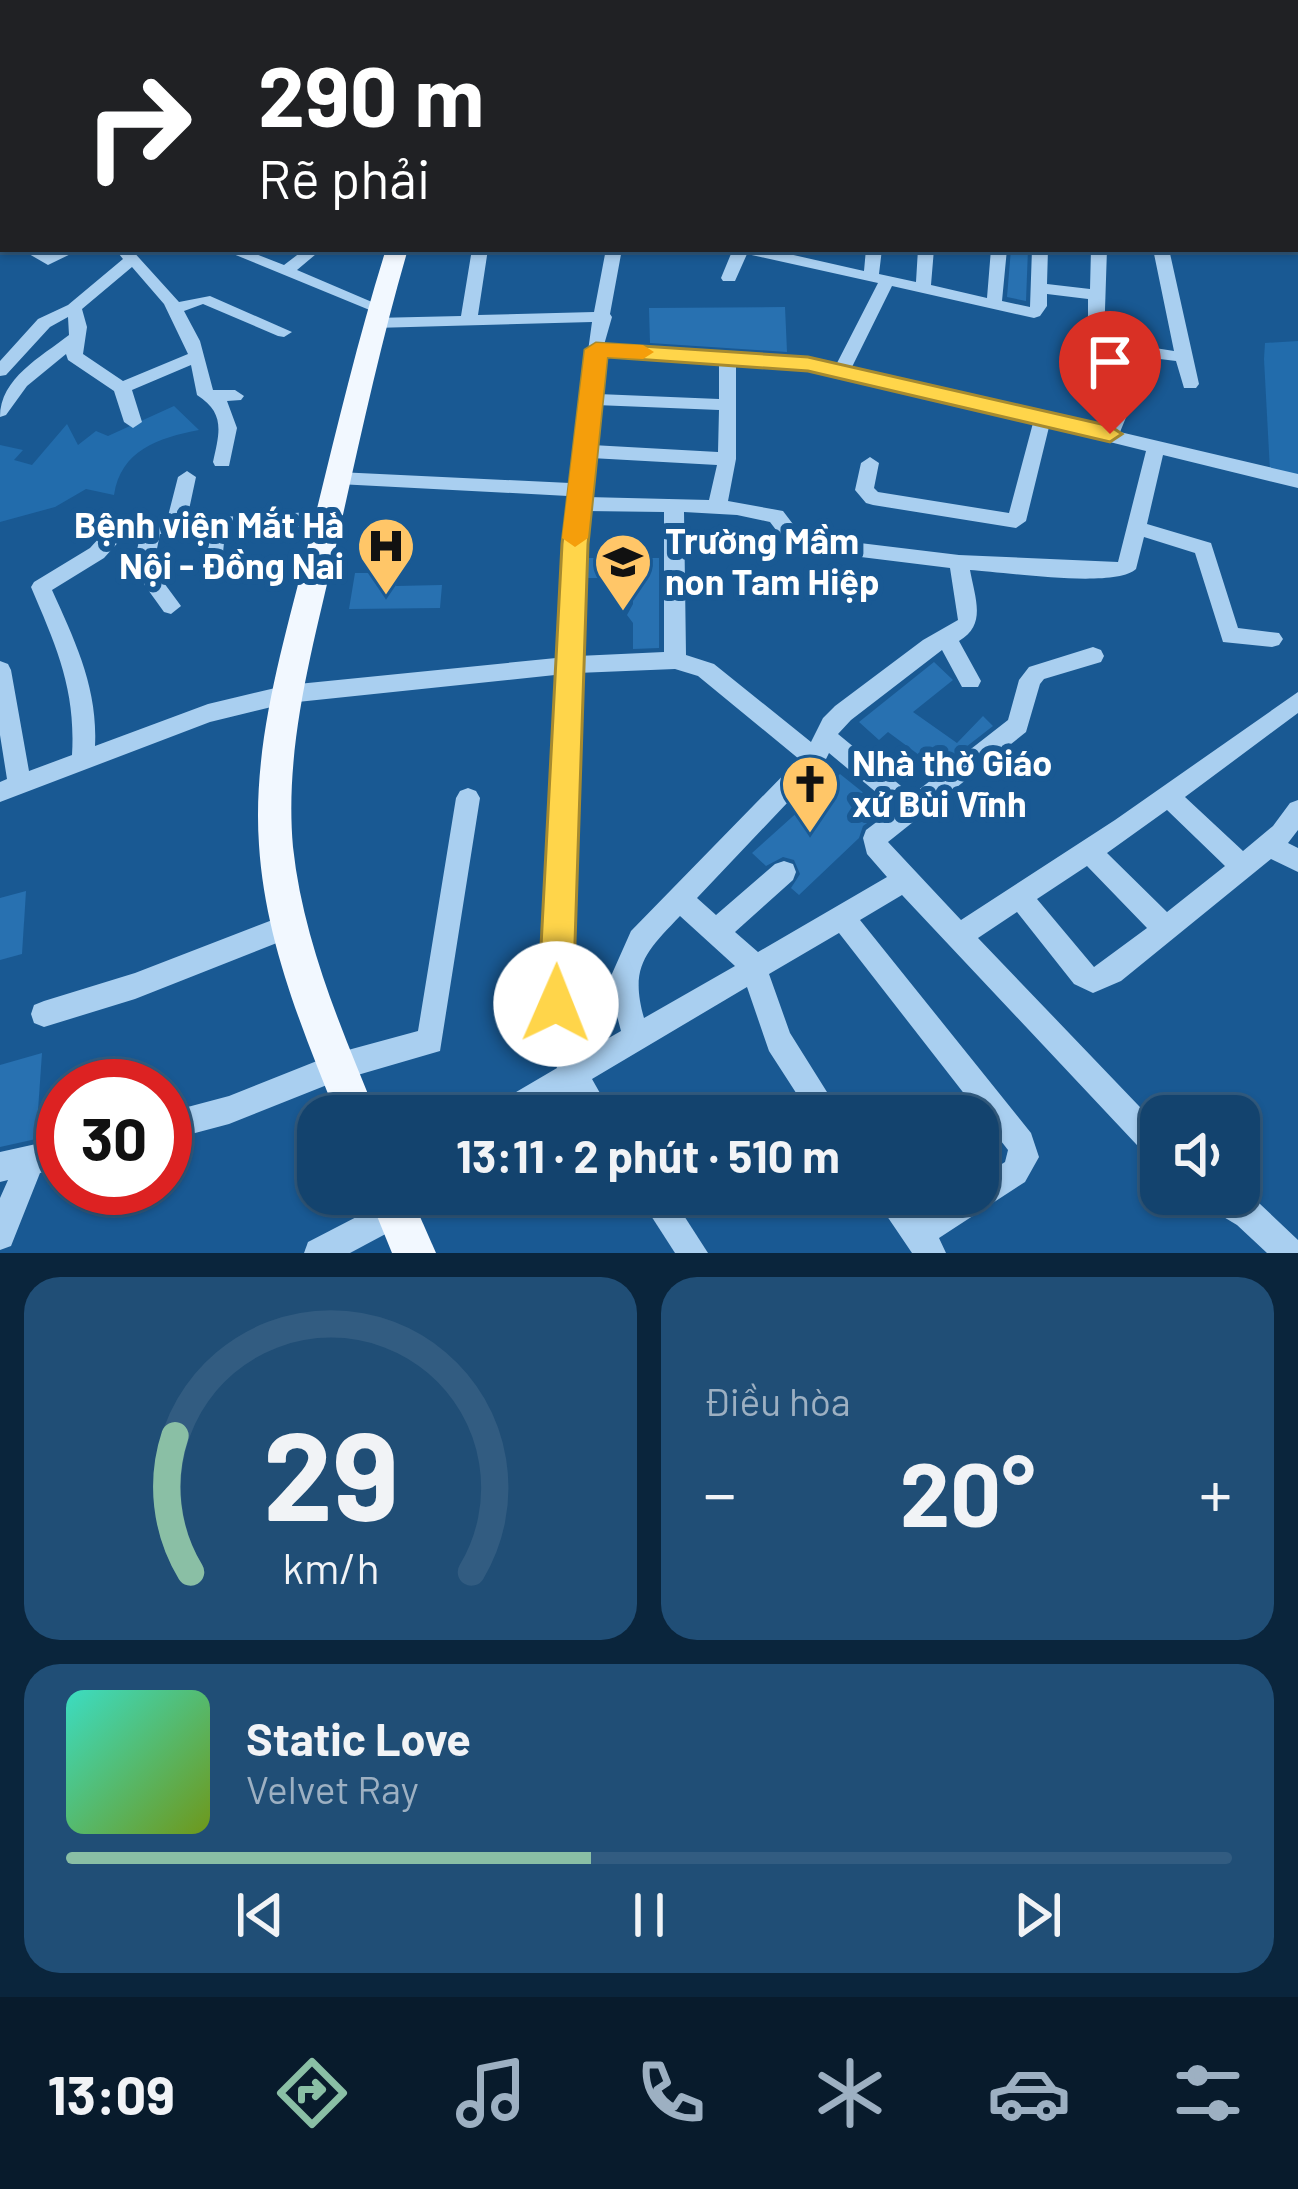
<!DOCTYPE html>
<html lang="vi">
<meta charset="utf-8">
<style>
body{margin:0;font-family:Barlow,sans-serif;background:#204e76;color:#f1f3f6;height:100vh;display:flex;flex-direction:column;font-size:45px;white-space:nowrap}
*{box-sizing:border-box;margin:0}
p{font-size:39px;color:#9db0c2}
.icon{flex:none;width:66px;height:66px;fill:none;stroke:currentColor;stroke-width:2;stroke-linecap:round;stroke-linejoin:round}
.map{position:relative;height:1253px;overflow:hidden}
.side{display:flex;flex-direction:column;gap:24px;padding:24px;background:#0a253c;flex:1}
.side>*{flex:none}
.top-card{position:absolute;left:0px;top:0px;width:1299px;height:252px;box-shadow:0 3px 9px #0004,0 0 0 3px #325c81;background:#202124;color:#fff;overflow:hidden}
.buttons{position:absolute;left:1140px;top:1095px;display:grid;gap:24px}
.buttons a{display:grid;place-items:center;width:120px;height:120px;border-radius:24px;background:#13436e;box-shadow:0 3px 9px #0004,0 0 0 3px #325c81;font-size:60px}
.speed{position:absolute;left:36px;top:1059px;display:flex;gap:24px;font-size:60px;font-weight:700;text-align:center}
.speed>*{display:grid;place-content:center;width:156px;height:156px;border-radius:50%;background:#13436e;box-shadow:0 3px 9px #0004,0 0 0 3px #325c81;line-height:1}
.speed .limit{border:18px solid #d22;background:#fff;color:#111}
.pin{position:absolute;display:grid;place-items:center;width:102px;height:102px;color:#fff;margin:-123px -51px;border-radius:50% 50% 50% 0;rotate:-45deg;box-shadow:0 0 12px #0007}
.pin .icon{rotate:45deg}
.me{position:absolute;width:132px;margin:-66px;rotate:1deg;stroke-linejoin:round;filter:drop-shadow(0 0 9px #0008)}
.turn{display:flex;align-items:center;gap:42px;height:252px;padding:0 60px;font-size:54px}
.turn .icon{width:156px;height:156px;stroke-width:2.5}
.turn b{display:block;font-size:84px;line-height:102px}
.big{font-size:90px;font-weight:700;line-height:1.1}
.side .card{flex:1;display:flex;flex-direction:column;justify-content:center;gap:18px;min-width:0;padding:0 42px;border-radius:36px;background:#204e76}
.side .dial{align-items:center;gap:0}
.dial svg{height:312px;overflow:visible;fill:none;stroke:#325c81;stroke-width:7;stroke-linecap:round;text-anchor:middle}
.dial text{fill:#f1f3f6;stroke:none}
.song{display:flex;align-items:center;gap:36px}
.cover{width:144px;height:144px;border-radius:18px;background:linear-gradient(135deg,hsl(170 70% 55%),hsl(80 70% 35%))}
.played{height:12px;border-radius:6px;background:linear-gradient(90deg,#8abfa5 45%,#325c81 45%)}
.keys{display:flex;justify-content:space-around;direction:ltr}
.heat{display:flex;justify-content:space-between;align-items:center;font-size:66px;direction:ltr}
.side .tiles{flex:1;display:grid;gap:24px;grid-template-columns:1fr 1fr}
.card:last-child{grid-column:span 2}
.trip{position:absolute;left:297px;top:1095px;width:702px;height:120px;border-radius:36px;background:#13436e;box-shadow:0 3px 9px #0004,0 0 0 3px #325c81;font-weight:700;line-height:120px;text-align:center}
.menu{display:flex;height:192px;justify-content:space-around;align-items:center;background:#081b2c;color:#9db0c2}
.menu .icon{width:84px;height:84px}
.menu .active{color:#8abfa5}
.menu b{font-size:54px;color:#f1f3f6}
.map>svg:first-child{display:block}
.green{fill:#226cac}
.building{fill:#2871b1}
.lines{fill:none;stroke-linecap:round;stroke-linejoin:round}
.minor{fill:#a9cff0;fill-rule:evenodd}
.major{fill:#f2f8ff;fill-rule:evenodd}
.route{fill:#ffd54a;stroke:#a68a30;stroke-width:3}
.slow{fill:#f59e0b}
.labels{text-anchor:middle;stroke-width:12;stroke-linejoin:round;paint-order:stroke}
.poi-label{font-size:36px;font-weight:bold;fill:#fff;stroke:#195993;text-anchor:start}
</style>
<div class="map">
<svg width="1298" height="1253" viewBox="0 0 1298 1253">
<rect width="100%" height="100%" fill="#195993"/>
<g class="green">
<path d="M1298,341V476L1270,471L1264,359L1265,343Z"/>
<path d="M174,406L199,430C158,438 121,450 114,495L86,489L55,507L0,522V445L23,450L14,460L32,465L67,424L78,445L96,431L108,436Z"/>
</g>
<g class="building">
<path d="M1011,249H1028L1026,301L1007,297Z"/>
<path d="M785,307L787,352L650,343L649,308Z"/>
<path d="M588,558H659V648L633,649V623L627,615L633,604V578H587Z"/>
<path d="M355,573H398L396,586L442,585L440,608L349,609Z"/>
<path d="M934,662L953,680L913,712L957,743L983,716L993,726L930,775L934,766L888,732L879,740L859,722Z"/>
<path d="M840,774L885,810L863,826L859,838L799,895L791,888L800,874L794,860L783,857L766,866L752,853Z"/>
<path d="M26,891L22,954L0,960V898Z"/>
<path d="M42,1053L36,1139L0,1147V1065Z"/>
</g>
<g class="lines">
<g class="minor">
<rect x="214" y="0" width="12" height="3"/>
<path d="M390,0H432L433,1L391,3Z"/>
<path d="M508,0H536L537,1L512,3Z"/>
<path d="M652,0H664L652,3Z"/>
<path d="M757,0H769L755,3Z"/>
<path d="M824,0H836L835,3H823Z"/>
<path d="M911,0H923L922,3H910Z"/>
<path d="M986,0H998L997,3H985Z"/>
<path d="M1051,0H1063L1062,3H1050Z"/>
<path d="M1133,0H1145L1144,3H1132Z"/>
<rect x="1173" y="0" width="12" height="3"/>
<rect x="1214" y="0" width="12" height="3"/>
<path d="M1239,0H1271L1275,3H1243Z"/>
<rect x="1296" y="10" width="2" height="7"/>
<rect x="0" y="11" width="3" height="7"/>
<rect x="1296" y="34" width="2" height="8"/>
<path d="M3,53V62L0,63V54Z"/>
<path d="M3,69V79L0,80V70Z"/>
<rect x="1296" y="96" width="2" height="8"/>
<path d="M3,119V127L0,128V120Z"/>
<path d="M0,161L3,162V170L0,169Z"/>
<rect x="1296" y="171" width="2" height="8"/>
<rect x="1296" y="222" width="2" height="9"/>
<path d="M28,249H41L49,254L60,249H81L48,265L29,254Z"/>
<path d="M115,249H131L179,302L210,296L292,332L284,337L278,336L203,304L184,311L200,341L213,390H235L244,396L241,400L227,401L237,428L229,466H215L213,462C220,431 225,413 197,395L191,365L132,390L142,422L133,428L124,422L114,391L68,360L66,354L27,386L6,415L0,417C0,378 41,357 69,335L68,317L50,327L6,375L0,376V361L38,319L68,305L123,259ZM132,267L164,304L188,354L123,381L83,354L87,327L82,309Z"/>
<path d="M221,249H243L284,265L305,249H322L297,270L386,308L384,311H372Z"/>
<path d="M472,249H488L478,315L594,312L606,249H622L610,314L612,317L604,345C681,350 762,348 836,365L878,283L747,254L735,281H723L721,278L733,249H767L864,271L866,249H882L879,274L916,282L918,249H934L931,285L987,298L991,249H1007L1002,301L1030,307L1032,249H1048L1047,284L1090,289L1091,249H1107L1104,340L1174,351L1153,249H1169L1199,384L1196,388H1184L1176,361L1095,351L1088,340V299L1047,294V306L1040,316L1034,318L892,286L851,369L1103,428L1121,386L1130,380L1139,386L1120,432L1298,474V488L1163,455L1147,524L1211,543L1238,628L1279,633L1283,639L1279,645L1272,647L1223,642L1195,553L1144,537L1136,569C1115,589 1004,572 970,570C975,598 987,625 959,641L981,681L978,687H962L942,650L851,720L838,734L912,795L1008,720L1019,680L1029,667L1093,647L1101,650L1104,656L1101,662L1044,679L1040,684L1026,732L888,842L961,920L1115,820L1298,692V713L1185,797L1243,851L1273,826L1290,803L1298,800V830L1288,843L1298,848V872L1271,859L1121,981L1093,993L1074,984L1017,912L978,938L1161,1129V1164L1151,1160L902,895L860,920L1031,1133L1039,1157L1025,1182L939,1238L946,1253H912L872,1194H905L921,1215L954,1194H978V1179L1005,1162L1008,1150L839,933L769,974L790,1033L842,1116H811L769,1051L747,987L592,1079L613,1116H582L568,1093L529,1116H488L492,1106L557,1068L545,1032L542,971L555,675L288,703L210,722L0,802V782L7,779L0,735V661L8,664L11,670L29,771L72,755C76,689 56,646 31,587L34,582L90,548L111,525L167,520L178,477L187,471L196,477L187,519L329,511L339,518L329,525L225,532L223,553L213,560L203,553L206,531L160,534L153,568L181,606L171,614L164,612L133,569L140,536L123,537L104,558L52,590C75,641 98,688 95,746L208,704L288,685L556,658L568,496L338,484L329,478L338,472L570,483L592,322L374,328L366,323L374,318L461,316ZM603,356L719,363V399L598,394ZM736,365L809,369L1033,423L1009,513L878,492L874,488L879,463L870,457L861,463L855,490L866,503L873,505L1016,528L1026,521L1049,427L1146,451L1118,562L959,555L802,536L783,511L728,501L736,459ZM596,405L719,410L718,452L592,445ZM591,458L717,465L709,500L587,497ZM586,511L664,512V652L578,656ZM684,512L737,515L770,522L789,547L796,549L950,568L958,620L923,640L835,706L823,718L811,742L714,664L686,655ZM675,669L698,676L799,759L631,931L611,976L612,997L621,1031L579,1055L570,1015L568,971L577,673ZM829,753L895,808L866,830L863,838L867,854L887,877L758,952L735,932L793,880L796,872L793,864L784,861L775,864L716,915L697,898L823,765ZM1167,810L1225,866L1167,912L1107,853ZM1087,866L1147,928L1094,967L1037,899ZM680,916L735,966L644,1018C629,966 647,951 680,916Z"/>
<path d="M468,788L476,791L480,798L440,1051L337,1081L229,1124L165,1141V1113L229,1096L337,1053L418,1031L456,798L460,791Z"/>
<path d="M288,914L297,917L301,926L297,935L135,999L44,1027L34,1023L31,1014L34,1005L44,1001L135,973Z"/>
<path d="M63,1138V1168L40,1173L11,1246L0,1250V1198L8,1180L0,1182V1152Z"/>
<path d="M1239,1193L1259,1203L1298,1240V1253H1267L1237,1225L1202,1204L1197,1194Z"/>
<path d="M637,1194H670L708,1253H675Z"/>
<path d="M397,1196L408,1200L412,1211L408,1222L350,1253H304L308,1242Z"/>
</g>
<g class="major">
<path d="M386,249H408C379,348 358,449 335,550C313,647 284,747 293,847C303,941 342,1030 377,1116H337C302,1029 265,940 259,845C252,744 283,646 307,549C332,449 355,348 386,249Z"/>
<path d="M368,1194H410L436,1253H392Z"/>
</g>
</g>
<path class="route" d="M596,343L808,357L1110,426L1122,434L1110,442L808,371L607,357L588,544L573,1004L568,1016L556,1021L543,1016L538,1004L562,544L585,350Z"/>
<path class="slow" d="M596,343L643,345L654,352L643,359L607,357L588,538L575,547L562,538L585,350Z"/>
<defs>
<symbol id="hospital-pin" viewBox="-11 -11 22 30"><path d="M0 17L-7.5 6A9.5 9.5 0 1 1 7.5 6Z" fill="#ffc668" stroke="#195993"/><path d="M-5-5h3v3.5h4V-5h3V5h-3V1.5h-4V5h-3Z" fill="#111"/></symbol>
<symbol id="school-pin" viewBox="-11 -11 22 30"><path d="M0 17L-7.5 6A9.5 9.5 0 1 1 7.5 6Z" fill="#ffc668" stroke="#195993"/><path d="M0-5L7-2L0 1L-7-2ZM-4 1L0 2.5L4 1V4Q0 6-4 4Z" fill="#111"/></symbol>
<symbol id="church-pin" viewBox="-11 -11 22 30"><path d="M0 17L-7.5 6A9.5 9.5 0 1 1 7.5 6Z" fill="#ffc668" stroke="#195993"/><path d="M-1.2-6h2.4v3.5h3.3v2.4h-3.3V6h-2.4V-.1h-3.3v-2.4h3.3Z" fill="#111"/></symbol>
</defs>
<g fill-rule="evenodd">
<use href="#hospital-pin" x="353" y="513" width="66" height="90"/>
<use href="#school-pin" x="590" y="529" width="66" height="90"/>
<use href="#church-pin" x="777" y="751" width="66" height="90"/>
</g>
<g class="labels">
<g class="poi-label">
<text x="344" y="538" text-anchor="end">Bệnh viện Mắt Hà<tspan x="344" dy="41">Nội - Đồng Nai</tspan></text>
<text x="665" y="554">Trường Mầm<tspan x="665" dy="41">non Tam Hiệp</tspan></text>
<text x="852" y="776">Nhà thờ Giáo<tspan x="852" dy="41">xứ Bùi Vĩnh</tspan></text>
</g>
</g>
</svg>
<div class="buttons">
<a><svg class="icon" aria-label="sound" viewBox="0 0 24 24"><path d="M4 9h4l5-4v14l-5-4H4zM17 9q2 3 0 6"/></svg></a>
</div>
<div class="speed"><div class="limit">30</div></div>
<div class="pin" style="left:1110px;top:434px;background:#d93025"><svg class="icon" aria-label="arrive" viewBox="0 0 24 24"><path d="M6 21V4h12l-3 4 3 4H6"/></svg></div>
<svg class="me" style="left:556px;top:1004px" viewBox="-20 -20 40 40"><circle r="19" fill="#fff"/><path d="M0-13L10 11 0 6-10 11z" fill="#ffd54a"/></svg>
<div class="trip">13:11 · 2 phút · 510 m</div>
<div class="top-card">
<div class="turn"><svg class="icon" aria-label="right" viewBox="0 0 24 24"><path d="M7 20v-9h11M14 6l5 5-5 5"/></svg><div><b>290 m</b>Rẽ phải</div></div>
</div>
</div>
<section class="side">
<div class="tiles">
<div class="card dial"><svg viewBox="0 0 100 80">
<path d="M14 69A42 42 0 1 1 86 69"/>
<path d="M14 69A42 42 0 0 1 10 34" stroke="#8abfa5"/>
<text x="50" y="56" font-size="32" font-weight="700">29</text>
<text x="50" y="72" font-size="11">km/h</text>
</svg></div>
<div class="card"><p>Điều hòa</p>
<div class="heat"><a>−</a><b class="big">20°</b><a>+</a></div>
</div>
<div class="card">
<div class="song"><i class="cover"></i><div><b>Static Love</b><p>Velvet Ray</p></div></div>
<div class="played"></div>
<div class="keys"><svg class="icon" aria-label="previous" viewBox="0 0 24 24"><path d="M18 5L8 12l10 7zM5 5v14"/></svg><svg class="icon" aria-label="pause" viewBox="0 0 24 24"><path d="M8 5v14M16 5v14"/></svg><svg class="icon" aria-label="next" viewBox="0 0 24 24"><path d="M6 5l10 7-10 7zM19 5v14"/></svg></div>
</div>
</div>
</section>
<nav class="menu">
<b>13:09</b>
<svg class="icon active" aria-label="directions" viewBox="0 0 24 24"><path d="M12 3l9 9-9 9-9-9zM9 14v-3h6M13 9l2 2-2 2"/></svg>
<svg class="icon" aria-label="music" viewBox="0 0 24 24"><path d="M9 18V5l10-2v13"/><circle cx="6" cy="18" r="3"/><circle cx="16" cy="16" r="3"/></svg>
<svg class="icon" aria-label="phone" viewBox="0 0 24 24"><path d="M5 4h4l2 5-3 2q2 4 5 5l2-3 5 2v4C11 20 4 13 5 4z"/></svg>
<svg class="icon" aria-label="climate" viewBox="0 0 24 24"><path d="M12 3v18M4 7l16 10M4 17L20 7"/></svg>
<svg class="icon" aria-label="car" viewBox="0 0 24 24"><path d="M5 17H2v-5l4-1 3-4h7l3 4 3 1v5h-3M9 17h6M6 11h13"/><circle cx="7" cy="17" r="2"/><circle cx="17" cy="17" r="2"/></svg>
<svg class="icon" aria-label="filters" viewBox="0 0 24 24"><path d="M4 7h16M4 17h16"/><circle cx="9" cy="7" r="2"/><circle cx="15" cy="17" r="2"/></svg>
</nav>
